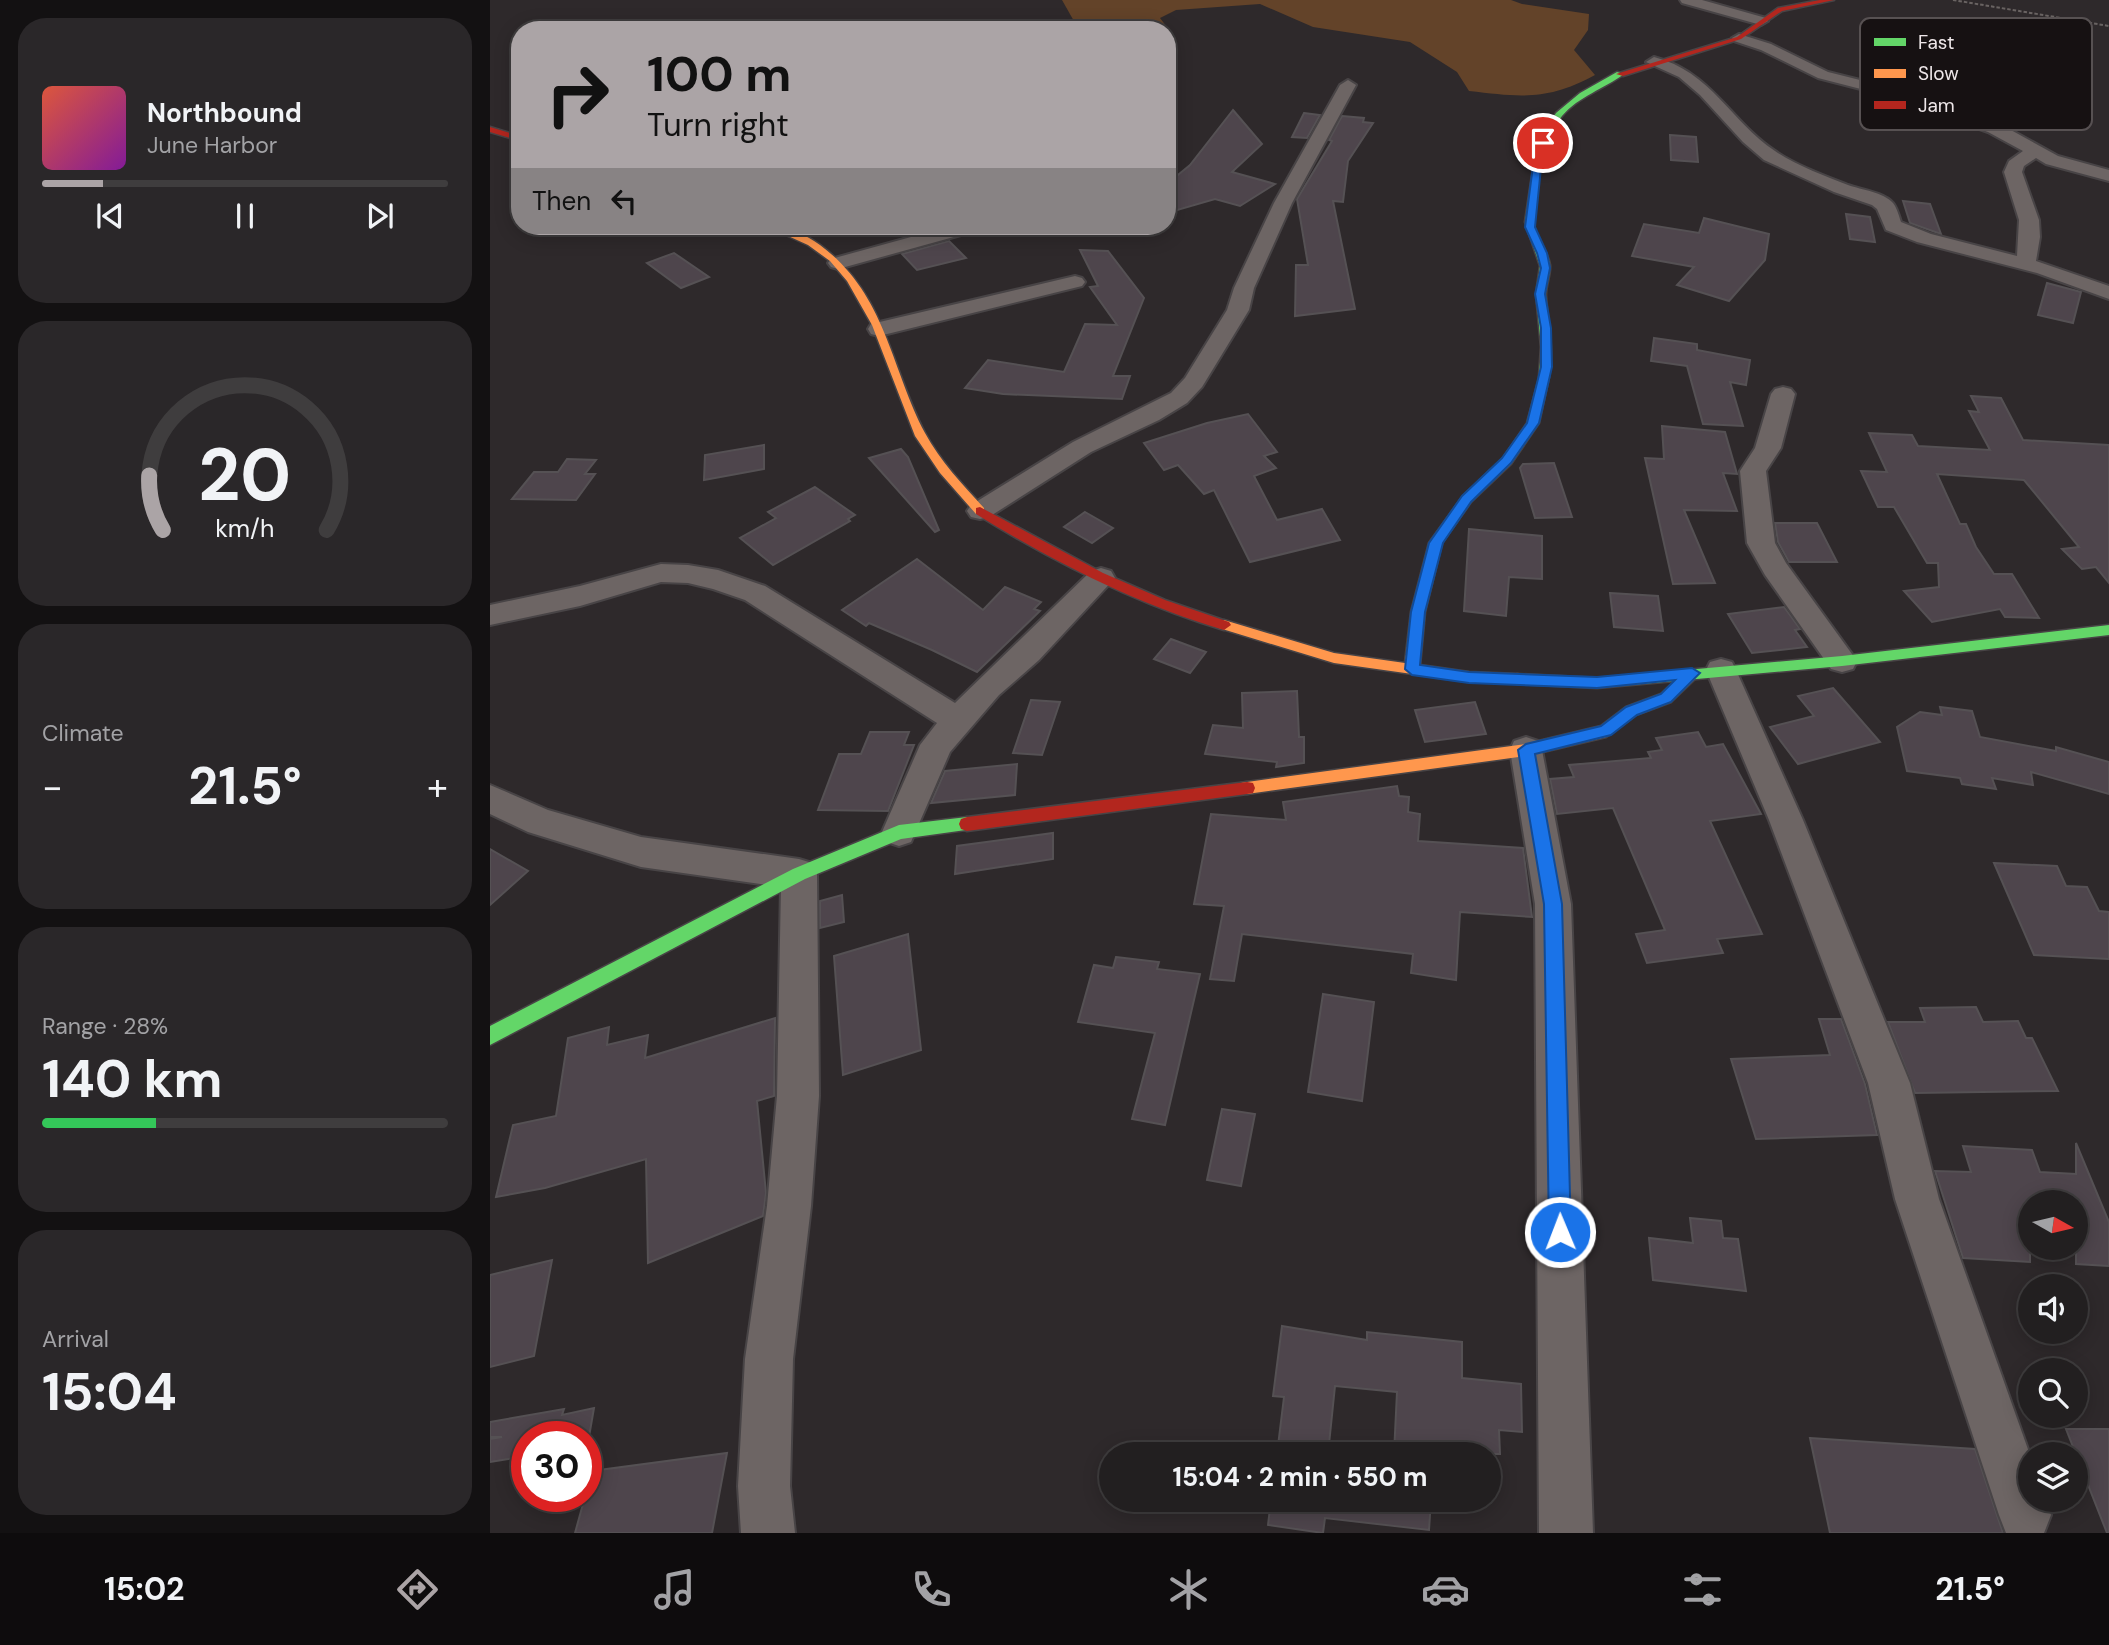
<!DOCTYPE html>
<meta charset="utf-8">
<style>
body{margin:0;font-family:"DM Sans",sans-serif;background:#2a2729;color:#f1f3f6;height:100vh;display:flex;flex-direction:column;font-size:26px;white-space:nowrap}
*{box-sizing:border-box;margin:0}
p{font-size:23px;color:#a2a2a5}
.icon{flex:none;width:38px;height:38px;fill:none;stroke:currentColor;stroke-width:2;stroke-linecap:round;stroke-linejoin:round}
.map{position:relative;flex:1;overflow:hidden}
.sheet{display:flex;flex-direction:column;gap:18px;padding:18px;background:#131112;width:490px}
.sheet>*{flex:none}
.hud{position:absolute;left:21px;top:21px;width:665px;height:214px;border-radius:28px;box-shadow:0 4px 18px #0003,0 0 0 2px #3f3d3e;background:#aba4a6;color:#111;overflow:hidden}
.needle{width:46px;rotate:98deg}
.tools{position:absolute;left:1528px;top:1190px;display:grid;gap:14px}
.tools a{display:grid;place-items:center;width:70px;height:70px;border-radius:50%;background:#221f20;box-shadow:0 4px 18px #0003,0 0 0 2px #3f3d3e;font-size:35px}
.speed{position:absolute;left:21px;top:1421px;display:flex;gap:14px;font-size:35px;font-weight:700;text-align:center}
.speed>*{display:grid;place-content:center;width:91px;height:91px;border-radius:50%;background:#221f20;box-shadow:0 4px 18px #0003,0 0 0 2px #3f3d3e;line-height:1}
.speed .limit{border:10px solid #d22;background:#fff;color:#111}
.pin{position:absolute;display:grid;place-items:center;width:60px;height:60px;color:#fff;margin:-30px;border:4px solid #fff;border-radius:50%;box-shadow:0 2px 7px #0007}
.me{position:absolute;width:77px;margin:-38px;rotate:359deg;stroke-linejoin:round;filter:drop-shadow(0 0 5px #0008)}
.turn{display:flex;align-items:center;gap:24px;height:147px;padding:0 21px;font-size:32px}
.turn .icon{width:91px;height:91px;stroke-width:2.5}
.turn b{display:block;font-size:49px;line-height:60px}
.then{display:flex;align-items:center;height:66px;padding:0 21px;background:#0003;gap:14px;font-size:26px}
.big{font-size:52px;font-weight:700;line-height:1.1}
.sheet .widget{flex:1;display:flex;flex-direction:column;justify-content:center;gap:10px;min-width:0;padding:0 24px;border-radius:28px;background:#2a2729}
.sheet .dial{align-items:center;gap:0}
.dial svg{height:182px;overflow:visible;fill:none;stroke:#3f3d3e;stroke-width:7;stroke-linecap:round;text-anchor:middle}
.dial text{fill:#f1f3f6;stroke:none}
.song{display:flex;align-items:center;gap:21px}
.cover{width:84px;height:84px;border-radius:10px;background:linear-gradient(135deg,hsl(10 70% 55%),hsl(290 70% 35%))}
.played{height:7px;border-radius:4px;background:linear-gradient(90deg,#aba4a6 15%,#3f3d3e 15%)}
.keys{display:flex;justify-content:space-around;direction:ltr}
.heat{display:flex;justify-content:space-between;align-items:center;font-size:38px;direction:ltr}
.charge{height:10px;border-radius:5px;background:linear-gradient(90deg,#34c759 28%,#3f3d3e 0)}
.trip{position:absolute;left:609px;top:1442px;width:402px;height:70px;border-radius:35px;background:#221f20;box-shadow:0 4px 18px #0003,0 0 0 2px #3f3d3e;font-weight:700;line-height:70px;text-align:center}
.menu{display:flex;height:112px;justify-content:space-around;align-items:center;background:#0e0c0d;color:#a2a2a5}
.menu .icon{width:49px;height:49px}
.menu .current{color:#aba4a6}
.menu b{font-size:32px;color:#f1f3f6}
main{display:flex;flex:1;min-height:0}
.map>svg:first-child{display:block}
.green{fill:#634329}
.building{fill:#4e454c;stroke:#555154;stroke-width:2}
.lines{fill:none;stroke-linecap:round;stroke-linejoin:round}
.street-casing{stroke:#484446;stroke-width:4}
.fast-casing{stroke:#484446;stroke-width:3}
.slow-casing{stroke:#484446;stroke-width:3}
.jam-casing{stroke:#484446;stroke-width:3}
.path{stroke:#696362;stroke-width:2;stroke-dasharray:3.5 2;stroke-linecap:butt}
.street{fill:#6d6564;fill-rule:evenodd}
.fast{fill:#63d668;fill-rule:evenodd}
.slow{fill:#ff974d;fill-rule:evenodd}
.jam{fill:#b3261e;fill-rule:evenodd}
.route{fill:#1a73e8;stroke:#114b97;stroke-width:2}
.key{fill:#161112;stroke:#575152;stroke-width:2}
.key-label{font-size:19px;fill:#eee7e9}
</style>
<main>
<section class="sheet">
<div class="widget">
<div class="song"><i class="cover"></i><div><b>Northbound</b><p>June Harbor</p></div></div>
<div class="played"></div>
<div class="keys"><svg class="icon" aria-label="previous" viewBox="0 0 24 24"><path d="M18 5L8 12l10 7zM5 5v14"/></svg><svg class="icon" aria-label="pause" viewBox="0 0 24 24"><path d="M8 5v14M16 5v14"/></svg><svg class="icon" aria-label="next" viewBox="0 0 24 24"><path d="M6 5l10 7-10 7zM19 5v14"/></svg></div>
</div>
<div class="widget dial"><svg viewBox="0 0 100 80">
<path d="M14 69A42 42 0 1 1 86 69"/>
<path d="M14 69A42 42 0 0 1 8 45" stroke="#aba4a6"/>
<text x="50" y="56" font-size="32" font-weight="700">20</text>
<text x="50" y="72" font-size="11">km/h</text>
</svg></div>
<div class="widget"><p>Climate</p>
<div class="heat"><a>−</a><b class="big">21.5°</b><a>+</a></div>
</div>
<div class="widget"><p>Range · 28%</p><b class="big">140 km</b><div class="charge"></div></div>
<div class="widget"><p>Arrival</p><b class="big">15:04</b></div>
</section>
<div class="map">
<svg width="1619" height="1533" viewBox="0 0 1619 1533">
<rect width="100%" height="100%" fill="#2e292b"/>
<path class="green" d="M572,0H1021L1032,4L1099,14L1098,30L1084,50L1105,75C1057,101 1031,97 979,91L967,72L920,42L823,27L770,4L686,10L670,18L686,39L677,41V30H589Z"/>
<g class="building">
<path d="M743,110L772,144L742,172L785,184L750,206L725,199L677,213V184L700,165Z"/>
<path d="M814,113L830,115L817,138L802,137Z"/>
<path d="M852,116L874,118L873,122L883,123L858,161L853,202L843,201L865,309L805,316L806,265H818L807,199L842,141L839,140Z"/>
<path d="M1180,135L1206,137L1208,162L1181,160Z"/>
<path d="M1413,201L1440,204L1451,234L1420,223Z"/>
<path d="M1356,214L1380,217L1385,242L1360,239Z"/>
<path d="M1214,218L1279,234L1275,260L1239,301L1187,285L1204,267L1142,256L1154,224L1209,233Z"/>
<path d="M459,241L476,258L427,270L412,254Z"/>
<path d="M590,250L618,251L654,298L623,376H640L632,399L513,394L475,388L498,360L574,372L595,324L627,325L600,287L608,286Z"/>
<path d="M184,253L219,277L191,288L157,263Z"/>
<path d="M1557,283L1591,292L1583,323L1548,315Z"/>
<path d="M1164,338L1207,344V350L1260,360L1256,385L1240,382L1253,426L1213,424L1197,366L1161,361Z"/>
<path d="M1481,396L1511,398L1533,440L1619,445V583L1606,567L1592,569L1572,549L1589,547L1534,480L1447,474L1470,524H1476L1486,547L1504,574H1522L1549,618L1515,617L1510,609L1442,622L1414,591L1449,587L1448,563H1437L1404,507H1388L1371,471L1397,472L1379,433L1422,435L1428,446L1500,450L1479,411L1489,412Z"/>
<path d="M758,414L787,452L774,456L786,468L764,476L787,520L832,509L850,540L760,562L724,490L714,494L688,465L674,470L654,443L717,423Z"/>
<path d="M1172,426L1235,432L1247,474L1233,473L1247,511L1194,510L1225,583L1183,584L1155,458L1174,459Z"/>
<path d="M274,445V469L214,480L215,455Z"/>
<path d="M411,449L418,457L449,530L445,532L379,458Z"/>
<path d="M77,459L106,460L95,474H105L86,500L22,499L44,472H68Z"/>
<path d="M1064,463L1082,517L1045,518L1030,468L1033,464Z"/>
<path d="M325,487L365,515L358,519L360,521L283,565L250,538L286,518L278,512Z"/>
<path d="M595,512L623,528L602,543L574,527Z"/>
<path d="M1285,523H1327L1347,562H1299L1288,542Z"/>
<path d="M979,529L1052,536V579L1019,577L1016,616L974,611Z"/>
<path d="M427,559L493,610L515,587L551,602L544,609L550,611L487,672L442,650L379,623L376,626L352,610Z"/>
<path d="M1120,593L1168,596L1173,631L1124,627Z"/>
<path d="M1294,607L1310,629L1305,630L1317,647L1262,653L1238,614Z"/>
<path d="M681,639L716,652L700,673L664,659Z"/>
<path d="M1343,688L1390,742L1308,764L1280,727L1324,716L1308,696Z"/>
<path d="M807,691L809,737H814V763L786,767L787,762L715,754L723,725L753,728L752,693Z"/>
<path d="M541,700L570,702L552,755L523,753Z"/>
<path d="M985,702L996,734L935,742L925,710Z"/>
<path d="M1450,707L1482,711L1490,737L1566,751V747L1619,762V794L1541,772L1543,785L1502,778L1506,789L1472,784L1470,778L1417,771L1407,727L1430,712L1452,715Z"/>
<path d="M380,732H419L414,745H424L398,811L328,810L349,754H371Z"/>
<path d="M1208,732L1216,747L1233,744L1271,814L1220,821L1272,934L1227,939L1233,953L1157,963L1146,934L1175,930L1123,808L1067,814L1060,779L1084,777L1079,765L1161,758L1158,752L1172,750L1166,738Z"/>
<path d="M527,764L525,795L441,803L455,771Z"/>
<path d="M907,786L909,796L919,797L918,812L930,814L928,841L1033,848L1042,917L970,912L966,980L921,973L923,954L752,934L744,981L720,979L734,906L704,904L721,814L796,820L793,802Z"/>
<path d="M563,833V859L465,874L467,846Z"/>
<path d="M0,849L38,871L0,905Z"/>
<path d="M1504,863L1567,866L1576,886L1597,887L1609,911L1619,912V959L1544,955Z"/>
<path d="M352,895L354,922L330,928V901Z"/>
<path d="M418,934L431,1050L353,1075L344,956Z"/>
<path d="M626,957L669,962L667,969L710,974L675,1125L642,1119L665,1033L588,1022L604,965L623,968Z"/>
<path d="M833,994L884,1002L872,1101L818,1092Z"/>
<path d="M1486,1007L1493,1022L1528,1021L1536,1038H1542L1568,1091L1425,1093L1398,1022H1435L1430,1008Z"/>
<path d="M285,1018L284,1096L267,1101L276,1193L273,1216L158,1263L156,1159L55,1188L6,1197L23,1125L66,1116L78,1038L119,1027L117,1045L158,1035L155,1058Z"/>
<path d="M1329,1019H1351L1375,1084L1387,1135L1266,1139L1241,1059L1340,1055Z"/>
<path d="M732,1109L765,1114L751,1186L717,1180Z"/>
<path d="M1586,1143L1619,1222V1266L1586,1264V1202H1540V1262L1473,1258L1445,1171L1481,1172L1473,1146L1542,1150L1550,1172L1586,1174Z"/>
<path d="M1200,1218L1231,1221L1233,1238L1248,1239L1256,1291L1163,1280L1159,1238L1203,1243Z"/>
<path d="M62,1260L44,1356L0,1367V1275Z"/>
<path d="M792,1326L877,1340V1332L972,1342V1378L1031,1384L1032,1432L1009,1430L1010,1454H904L907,1392L845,1386L838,1454H787L794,1397L783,1396Z"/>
<path d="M104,1408L99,1437H37V1456L0,1462V1439L12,1437H0V1422L74,1409L72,1415Z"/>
<path d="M1576,1429H1619V1533H1617Z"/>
<path d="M1320,1438L1485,1449L1513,1533H1340Z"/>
<path d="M237,1453L222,1533H85L102,1471Z"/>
<path d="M781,1500H941L939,1530L835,1518L833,1533L778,1525Z"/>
</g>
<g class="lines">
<defs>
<g id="street">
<path d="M1190,0H1212L1276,18L1278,21L1271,25L1192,3Z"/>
<path d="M1249,34L1281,44L1338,72L1410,90L1510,124L1568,156L1619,170V181L1556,164L1546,158L1534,166L1532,172L1549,220L1550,237L1546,261L1619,286V299L1547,273L1427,242L1396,230L1387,209L1382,205L1344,192L1274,160L1253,142L1210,95L1189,77L1156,62L1164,57C1222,72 1240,121 1285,151C1305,165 1335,176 1358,185C1372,190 1393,192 1403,203C1407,208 1409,216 1411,222L1441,234L1527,256L1529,220L1514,172L1519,161L1533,151L1498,132L1398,96L1328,78L1271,50L1244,41L1242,38Z"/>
<path d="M858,80L866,85L802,203L764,288L759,310L712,387L697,403L669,420L601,452L499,517L490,519L481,517L477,511L481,505L583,442L681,393L695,378L737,310L744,288L784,203L850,85Z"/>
<path d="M461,226H492L489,230L348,269L341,267L338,263L341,259Z"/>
<path d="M585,276L592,278L595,282L592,286L389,336L381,334L378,329L381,324Z"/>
<path d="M1293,387L1301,389L1305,394L1291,448L1276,471L1285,543L1296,563L1367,661L1363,669L1352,672L1341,669L1275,575L1257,543L1250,471L1265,448L1281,394L1285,389Z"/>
<path d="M171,564L198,565L228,570L275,586L465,703L601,571L611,568L621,571L625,578L549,660L509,695L460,752L421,842L409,846L397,842L392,832L430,745L447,723L255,600L223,589L198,583L171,582L90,606L0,625V605L90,586Z"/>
<path d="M1231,659L1242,662L1246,670L1313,820L1420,1083L1449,1199L1540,1455V1500H1556L1561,1515L1554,1533H1516L1509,1515L1405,1199L1378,1083L1279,820L1216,670L1220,662Z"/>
<path d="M1036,737L1048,741L1052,750L1081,904L1103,1533H1049L1045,904L1020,750L1024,741Z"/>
<path d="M0,785L58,810L151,837L309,859L322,863L327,874L329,1096L321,1206L303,1359L300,1486L305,1533H251L248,1486L255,1359L277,1206L287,1096L291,887L151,867L38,832L0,814Z"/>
</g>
<g id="fast">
<path d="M1127,72L1134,74C1114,89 1089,96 1072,116C1055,137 1038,204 1045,230C1049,242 1058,252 1060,265C1061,275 1055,286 1056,297C1058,324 1064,349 1059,377L1054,380L1049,377L1051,347L1046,294L1050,266L1035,222L1044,162L1056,128L1066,113L1090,93Z"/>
<path d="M1619,625V635L1352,666L1107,688L1027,684L1020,679L1027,674L1107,678L1352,656Z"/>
<path d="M477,817L483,819L485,824L483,829L411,839L315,879L0,1045V1026L303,869L409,825Z"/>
</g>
<g id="slow">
<path d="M276,226C296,225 315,234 330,245C396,294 400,366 435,433C450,461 473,485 494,508V514H486L450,473L425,436L382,325L357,281L340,261L318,245Z"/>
<path d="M1050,375L1059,377L1049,423L1021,464L981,502L952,543L935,612L930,665L979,672L1027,674L1032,675L1034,679L1032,683L979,682L844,663L729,628L727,625L734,620L844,653L915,663L921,612L939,543L973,496L1013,458L1037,423Z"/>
<path d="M1201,669L1208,674L1206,678L1181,702L1146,715L1116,737L1036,756L757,794L751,793L749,788L751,783L757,782L1036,744L1111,726L1136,707L1171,694L1196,670Z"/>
</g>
<g id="jam">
<path d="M1330,0H1344L1292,11L1251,39L1133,76L1126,74L1247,37L1288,8Z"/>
<path d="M0,127L30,136V141L0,132Z"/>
<path d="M490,507L613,573L675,600L739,622L741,625L734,630C646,604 564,562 486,514V508Z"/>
<path d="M757,782L763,783L765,788L763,793L757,794L477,831L471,829L469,824L471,819L477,817Z"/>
</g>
</defs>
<use href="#street" class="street-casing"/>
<use href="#fast" class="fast-casing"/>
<use href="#slow" class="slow-casing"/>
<use href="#jam" class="jam-casing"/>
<path class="path" d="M1463,0L1619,26"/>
<use href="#street" class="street"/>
<use href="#fast" class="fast"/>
<use href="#slow" class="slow"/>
<use href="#jam" class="jam"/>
</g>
<path class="route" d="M1053,141L1057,143L1052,158L1045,227L1057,253L1060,268L1055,294L1061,328L1062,367L1049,423L1021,463L981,502L953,543L935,612L930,665L979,672L1107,677L1202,668L1210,673L1181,702L1147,715L1121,735L1045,754L1072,904L1081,1232L1078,1240L1070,1243L1062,1240L1059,1232L1054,904L1028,750L1036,744L1111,726L1136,707L1171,694L1185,680L1107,688L979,683L922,675L915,669L921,612L939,543L972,496L1012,458L1037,423L1051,367V328L1045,294L1051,268L1047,253L1035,227L1044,158L1049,143Z"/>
<rect x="1370" y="18" width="232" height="112" rx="10" class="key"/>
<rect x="1384" y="38" width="32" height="8" fill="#63d668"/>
<rect x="1384" y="69" width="32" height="9" fill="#ff974d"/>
<rect x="1384" y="101" width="32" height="8" fill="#b3261e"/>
<g class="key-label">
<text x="1428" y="49">Fast</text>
<text x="1428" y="80">Slow</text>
<text x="1428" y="112">Jam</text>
</g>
</svg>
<div class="tools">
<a><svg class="needle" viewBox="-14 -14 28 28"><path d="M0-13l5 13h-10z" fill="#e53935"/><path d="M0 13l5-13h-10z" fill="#a2a2a5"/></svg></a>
<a><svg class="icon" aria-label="sound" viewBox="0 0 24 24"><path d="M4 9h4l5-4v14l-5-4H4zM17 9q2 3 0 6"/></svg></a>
<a><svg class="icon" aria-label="search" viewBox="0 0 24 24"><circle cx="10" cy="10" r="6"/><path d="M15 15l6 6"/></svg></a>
<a><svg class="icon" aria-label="layers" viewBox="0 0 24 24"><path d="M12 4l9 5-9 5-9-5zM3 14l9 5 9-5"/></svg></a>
</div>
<div class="speed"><div class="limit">30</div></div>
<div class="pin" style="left:1053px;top:143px;background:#d93025"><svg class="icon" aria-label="arrive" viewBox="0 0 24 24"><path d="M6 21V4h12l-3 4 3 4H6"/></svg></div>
<svg class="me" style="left:1070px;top:1232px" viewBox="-20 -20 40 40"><circle r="17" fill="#1a73e8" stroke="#fff" stroke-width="3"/><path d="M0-11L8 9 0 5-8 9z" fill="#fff"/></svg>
<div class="trip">15:04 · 2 min · 550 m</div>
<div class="hud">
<div class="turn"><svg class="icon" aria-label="right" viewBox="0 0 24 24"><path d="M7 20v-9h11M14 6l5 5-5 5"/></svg><div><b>100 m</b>Turn right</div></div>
<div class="then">Then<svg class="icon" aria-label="left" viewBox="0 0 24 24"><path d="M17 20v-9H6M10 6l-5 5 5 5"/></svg></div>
</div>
</div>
</main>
<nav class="menu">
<b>15:02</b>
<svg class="icon current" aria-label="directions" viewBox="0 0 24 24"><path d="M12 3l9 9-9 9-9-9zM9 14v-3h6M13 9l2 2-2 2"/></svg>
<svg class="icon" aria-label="music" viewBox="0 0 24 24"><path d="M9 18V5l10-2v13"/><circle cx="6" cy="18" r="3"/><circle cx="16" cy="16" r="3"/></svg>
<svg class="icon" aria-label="phone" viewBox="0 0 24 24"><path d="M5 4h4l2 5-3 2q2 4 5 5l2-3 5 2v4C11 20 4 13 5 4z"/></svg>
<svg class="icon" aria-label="climate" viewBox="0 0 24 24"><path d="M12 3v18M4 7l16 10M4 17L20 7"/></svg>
<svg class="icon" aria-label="car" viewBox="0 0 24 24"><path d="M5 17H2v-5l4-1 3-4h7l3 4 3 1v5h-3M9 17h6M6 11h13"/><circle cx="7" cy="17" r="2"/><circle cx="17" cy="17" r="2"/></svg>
<svg class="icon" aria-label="filters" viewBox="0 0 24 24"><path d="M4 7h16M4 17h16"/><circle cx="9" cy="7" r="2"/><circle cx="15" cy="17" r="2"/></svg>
<b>21.5°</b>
</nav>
